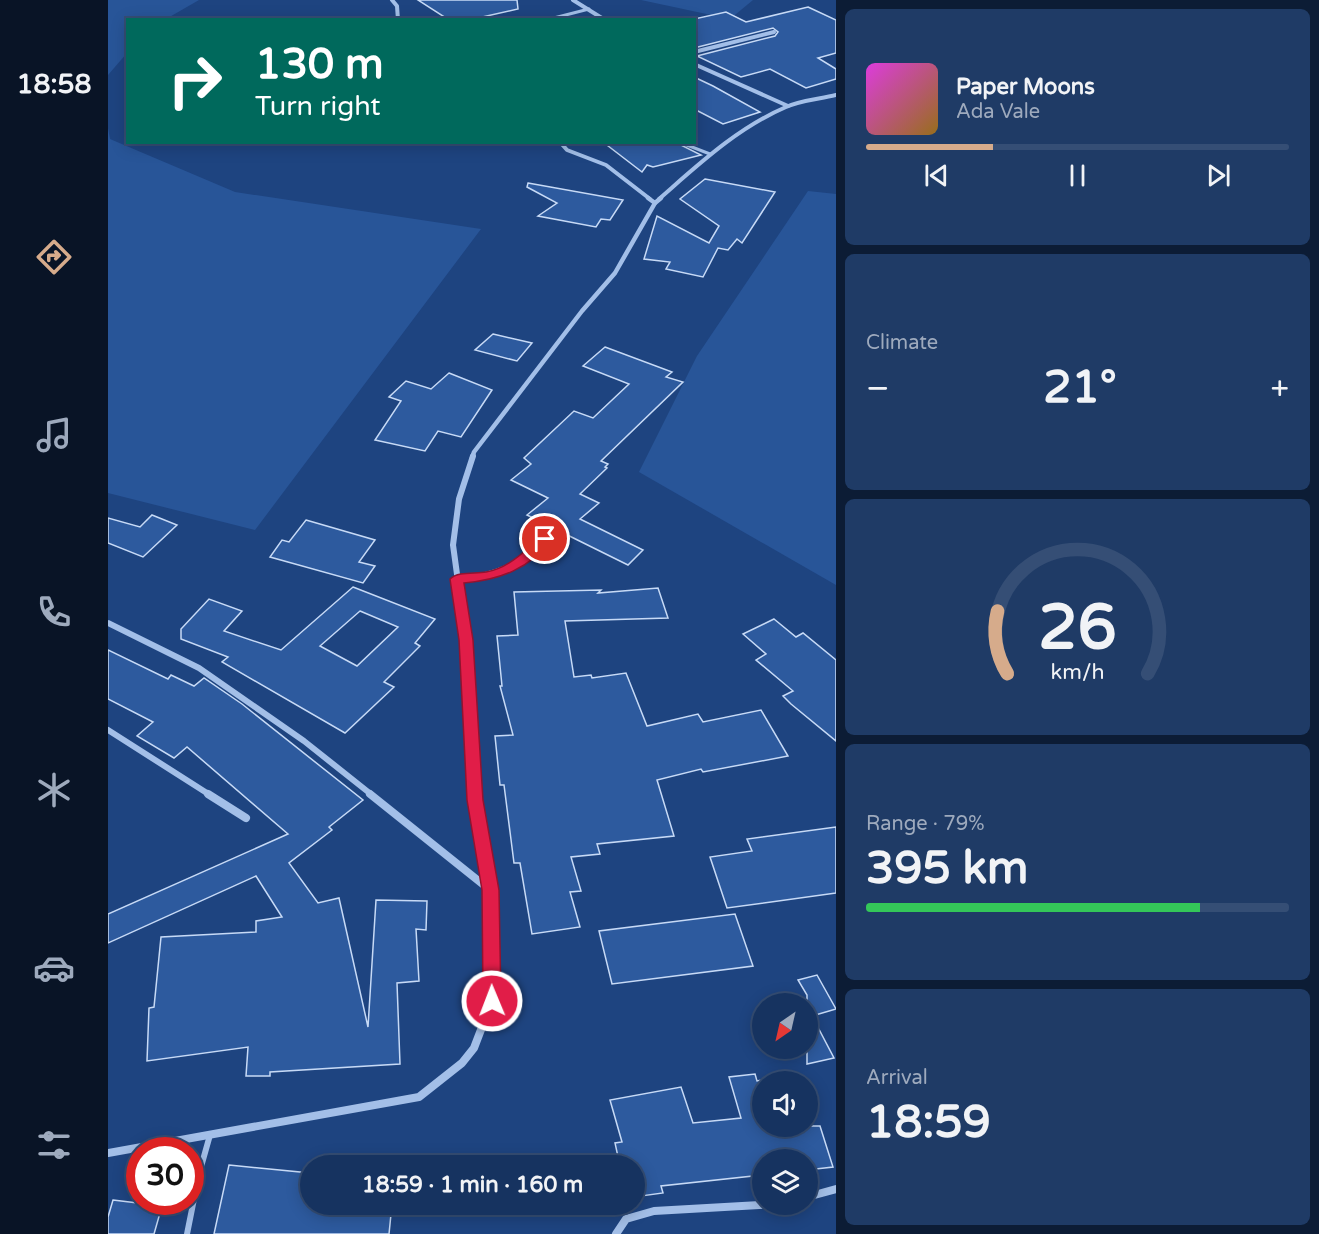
<!DOCTYPE html>
<meta charset="utf-8">
<style>
body{margin:0;font-family:"Varela Round",sans-serif;background:#1f3b66;color:#f1f3f6;height:100vh;display:flex;flex-direction:column;font-size:22px;white-space:nowrap}
*{box-sizing:border-box;margin:0}
p{font-size:20px;color:#9eaabd}
.icon{flex:none;width:33px;height:33px;fill:none;stroke:currentColor;stroke-width:2;stroke-linecap:round;stroke-linejoin:round}
.map{position:relative;flex:1;overflow:hidden}
.side{display:flex;flex-direction:column;gap:9px;padding:9px;background:#0c1c35;width:483px}
.side>*{flex:none}
.guide{position:absolute;left:18px;top:18px;width:570px;height:126px;border-radius:0px;box-shadow:0 3px 15px #0003,0 0 0 2px #354e75;background:#00695c;color:#fff;overflow:hidden}
.needle{width:39px;rotate:214deg}
.controls{position:absolute;left:644px;top:993px;display:grid;gap:12px}
.controls a{display:grid;place-items:center;width:66px;height:66px;border-radius:50%;background:#163360;box-shadow:0 3px 15px #0003,0 0 0 2px #354e75;font-size:30px}
.speed{position:absolute;left:18px;top:1137px;display:flex;gap:12px;font-size:30px;font-weight:700;text-align:center}
.speed>*{display:grid;place-content:center;width:78px;height:78px;border-radius:50%;background:#163360;box-shadow:0 3px 15px #0003,0 0 0 2px #354e75;line-height:1}
.speed .limit{border:9px solid #d22;background:#fff;color:#111}
.pin{position:absolute;display:grid;place-items:center;width:51px;height:51px;color:#fff;margin:-26px;border:3px solid #fff;border-radius:50%;box-shadow:0 2px 6px #0007}
.me{position:absolute;width:66px;margin:-33px;rotate:359deg;stroke-linejoin:round;filter:drop-shadow(0 0 4px #0008)}
.turn{display:flex;align-items:center;gap:21px;height:126px;padding:0 30px;font-size:27px}
.turn .icon{width:78px;height:78px;stroke-width:2.5}
.turn b{display:block;font-size:42px;line-height:51px}
.big{font-size:45px;font-weight:700;line-height:1.1}
.side .card{flex:1;display:flex;flex-direction:column;justify-content:center;gap:9px;min-width:0;padding:0 21px;border-radius:9px;background:#1f3b66}
.side .dial{align-items:center;gap:0}
.dial svg{height:156px;overflow:visible;fill:none;stroke:#354e75;stroke-width:7;stroke-linecap:round;text-anchor:middle}
.dial text{fill:#f1f3f6;stroke:none}
.song{display:flex;align-items:center;gap:18px}
.cover{width:72px;height:72px;border-radius:9px;background:linear-gradient(135deg,hsl(300 70% 55%),hsl(40 70% 35%))}
.played{height:6px;border-radius:3px;background:linear-gradient(90deg,#d6ab8b 30%,#354e75 30%)}
.keys{display:flex;justify-content:space-around;direction:ltr}
.heat{display:flex;justify-content:space-between;align-items:center;font-size:33px;direction:ltr}
.charge{height:9px;border-radius:4px;background:linear-gradient(90deg,#34c759 79%,#354e75 0)}
.trip{position:absolute;left:192px;top:1155px;width:345px;height:60px;border-radius:30px;background:#163360;box-shadow:0 3px 15px #0003,0 0 0 2px #354e75;font-weight:700;line-height:60px;text-align:center}
main{display:flex;flex:1;min-height:0}
.tab-bar{display:flex;flex-direction:column;width:108px;justify-content:space-around;align-items:center;background:#091426;color:#9eaabd}
.tab-bar .icon{width:42px;height:42px}
.tab-bar .selected{color:#d6ab8b}
.tab-bar b{font-size:27px;color:#f1f3f6}
.map>svg:first-child{display:block}
.green{fill:#285598}
.building{fill:#2d5a9e;stroke:#c7daf6;stroke-width:1.5;fill-rule:evenodd}
.lines{fill:none;stroke-linecap:round;stroke-linejoin:round}
.service-far2{stroke:#a3bfe8;stroke-width:3}
.service-far1{stroke:#a3bfe8;stroke-width:4.5}
.service{stroke:#a3bfe8;stroke-width:6}
.minor-far3{stroke:#a3bfe8;stroke-width:4}
.minor-far2{stroke:#a3bfe8;stroke-width:4.5}
.minor-far1{stroke:#a3bfe8;stroke-width:6}
.minor{stroke:#a3bfe8;stroke-width:8}
.route{fill:#e11d48;stroke:#92132f;stroke-width:1.5}
</style>
<main>
<nav class="tab-bar">
<b>18:58</b>
<svg class="icon selected" aria-label="directions" viewBox="0 0 24 24"><path d="M12 3l9 9-9 9-9-9zM9 14v-3h6M13 9l2 2-2 2"/></svg>
<svg class="icon" aria-label="music" viewBox="0 0 24 24"><path d="M9 18V5l10-2v13"/><circle cx="6" cy="18" r="3"/><circle cx="16" cy="16" r="3"/></svg>
<svg class="icon" aria-label="phone" viewBox="0 0 24 24"><path d="M5 4h4l2 5-3 2q2 4 5 5l2-3 5 2v4C11 20 4 13 5 4z"/></svg>
<svg class="icon" aria-label="climate" viewBox="0 0 24 24"><path d="M12 3v18M4 7l16 10M4 17L20 7"/></svg>
<svg class="icon" aria-label="car" viewBox="0 0 24 24"><path d="M5 17H2v-5l4-1 3-4h7l3 4 3 1v5h-3M9 17h6M6 11h13"/><circle cx="7" cy="17" r="2"/><circle cx="17" cy="17" r="2"/></svg>
<svg class="icon" aria-label="filters" viewBox="0 0 24 24"><path d="M4 7h16M4 17h16"/><circle cx="9" cy="7" r="2"/><circle cx="15" cy="17" r="2"/></svg>
</nav>
<div class="map">
<svg width="728" height="1234" viewBox="0 0 728 1234">
<rect width="100%" height="100%" fill="#1e4480"/>
<g class="green">
<path d="M0,0H91L58,19L20,20L19,53L0,75Z"/>
<path d="M533,0H645L622,19Z"/>
<path d="M0,128L2,139L127,192L373,229L147,530L0,493Z"/>
<path d="M700,191L728,194V585L531,472L589,356Z"/>
</g>
<g class="building">
<path d="M310,0H409L410,9L361,20H341Z"/>
<path d="M700,7L728,20V53L710,58L728,69V79L698,88L662,69L633,77L589,56L667,36L670,32L665,28L586,48V19L618,12L638,22Z"/>
<path d="M586,77L605,86L652,112L615,124L586,109Z"/>
<path d="M495,142H567L593,155L545,167L539,165L534,172Z"/>
<path d="M597,179L667,192L634,243L629,239L620,250L610,248L595,277L558,269L562,262L536,259L549,216L601,243L611,226L572,199Z"/>
<path d="M420,183L515,200L502,220L493,219L488,227L430,216L449,203L419,187Z"/>
<path d="M385,334L424,343L409,361L367,350Z"/>
<path d="M497,347L564,372L558,377L575,382L493,461L500,464L497,467L499,468L472,494L491,503L472,519L535,550L520,565L419,515L440,498L403,480L423,464L416,458L466,411L485,418L521,384L475,366Z"/>
<path d="M341,373L384,390L353,437L330,431L317,451L267,440L293,401L281,397L298,381L323,389Z"/>
<path d="M44,515L69,525L35,557L0,543V518L32,527Z"/>
<path d="M198,520L267,540L251,562L267,566L255,583L162,557L174,540L181,542Z"/>
<path d="M245,587L327,619L307,643L312,646L276,682L286,687L237,733L114,662L120,657L73,639V629L101,599L134,611L116,631L173,650ZM252,611L290,627L249,666L212,646Z"/>
<path d="M550,588L560,618L457,621L466,677L483,675L484,678L518,673L539,726L590,714L595,722L653,710L680,756L595,772L593,769L549,780L566,836L489,844L492,854L463,857L473,891L462,892L472,927L424,934L412,863H406L396,785H392L387,736L405,735L392,686H394L389,636L410,635L406,592L493,590L490,593Z"/>
<path d="M666,619L688,637L695,633L728,660V741L683,704L675,696L685,691L648,660L658,654L635,634Z"/>
<path d="M0,650L60,679L63,675L86,686L96,678L134,704L255,800L221,827L224,830L181,863L210,903L231,898L260,1027L268,900L319,901L318,930L308,929L311,981L289,983L292,1064L162,1072V1076H138L140,1047L39,1061L41,1008L46,1007L53,937L148,932V921L174,917L148,876L0,943V914L180,834L79,747L66,758L29,736L45,722L0,699Z"/>
<path d="M728,827V893L619,908L602,857L644,851L639,839Z"/>
<path d="M627,914L645,966L504,984L491,931Z"/>
<path d="M709,975L728,1009L704,1016L726,1058L699,1064V995L690,980Z"/>
<path d="M647,1074L649,1081L654,1080V1126H712L725,1167L699,1170V1160H654V1175L553,1186L555,1193L526,1197V1166H512L507,1143L514,1142L502,1100L573,1087L585,1123L633,1118L621,1077Z"/>
<path d="M121,1165L202,1173V1204H284L281,1234H106Z"/>
<path d="M5,1200L54,1206L46,1234H0V1217Z"/>
</g>
<g class="lines">
<g class="service-far2">
<path d="M438,20L481,9"/>
<path d="M571,142L602,154"/>
</g>
<path class="service-far1" d="M349,579C389,575 408,566 437,539"/>
<path class="service" d="M79,1234L91,1174L102,1135"/>
<g class="minor-far3">
<path d="M284,0L289,6L290,20"/>
<path d="M465,0L497,20"/>
<path d="M586,52L666,32"/>
<path d="M586,64L680,106"/>
<path d="M452,142L459,150L498,165L542,199"/>
<path d="M551,199C590,165 629,128 678,107C693,100 712,99 728,95"/>
</g>
<g class="minor-far2">
<path d="M540,198L547,203"/>
<path d="M364,458L366,452L474,311L507,273L547,203L553,198"/>
</g>
<g class="minor-far1">
<path d="M365,456L351,499L345,545L358,640L367,795"/>
<path d="M0,623L91,668L196,741L264,795"/>
<path d="M0,730L102,795"/>
</g>
<g class="minor">
<path d="M100,794L138,818"/>
<path d="M262,794L382,890"/>
<path d="M0,1153L311,1097L354,1063L366,1048L384,1001L382,890L367,794"/>
<path d="M699,1197L728,1189"/>
<path d="M508,1234L518,1219L546,1211L667,1204"/>
</g>
</g>
<path class="route" d="M437,535L444,539C422,569 391,580 356,583L365,640L375,800L391,890L393,1001L390,1007L384,1009L377,1007L375,1001L374,890L359,800L351,640L342,579C350,571 367,574 378,572C401,568 417,551 433,536Z"/>
</svg>
<div class="controls">
<a><svg class="needle" viewBox="-14 -14 28 28"><path d="M0-13l5 13h-10z" fill="#e53935"/><path d="M0 13l5-13h-10z" fill="#9eaabd"/></svg></a>
<a><svg class="icon" aria-label="sound" viewBox="0 0 24 24"><path d="M4 9h4l5-4v14l-5-4H4zM17 9q2 3 0 6"/></svg></a>
<a><svg class="icon" aria-label="layers" viewBox="0 0 24 24"><path d="M12 4l9 5-9 5-9-5zM3 14l9 5 9-5"/></svg></a>
</div>
<div class="speed"><div class="limit">30</div></div>
<div class="pin" style="left:437px;top:539px;background:#d93025"><svg class="icon" aria-label="arrive" viewBox="0 0 24 24"><path d="M6 21V4h12l-3 4 3 4H6"/></svg></div>
<svg class="me" style="left:384px;top:1001px" viewBox="-20 -20 40 40"><circle r="17" fill="#e11d48" stroke="#fff" stroke-width="3"/><path d="M0-11L8 9 0 5-8 9z" fill="#fff"/></svg>
<div class="trip">18:59 · 1 min · 160 m</div>
<div class="guide">
<div class="turn"><svg class="icon" aria-label="right" viewBox="0 0 24 24"><path d="M7 20v-9h11M14 6l5 5-5 5"/></svg><div><b>130 m</b>Turn right</div></div>
</div>
</div>
<section class="side">
<div class="card">
<div class="song"><i class="cover"></i><div><b>Paper Moons</b><p>Ada Vale</p></div></div>
<div class="played"></div>
<div class="keys"><svg class="icon" aria-label="previous" viewBox="0 0 24 24"><path d="M18 5L8 12l10 7zM5 5v14"/></svg><svg class="icon" aria-label="pause" viewBox="0 0 24 24"><path d="M8 5v14M16 5v14"/></svg><svg class="icon" aria-label="next" viewBox="0 0 24 24"><path d="M6 5l10 7-10 7zM19 5v14"/></svg></div>
</div>
<div class="card"><p>Climate</p>
<div class="heat"><a>−</a><b class="big">21°</b><a>+</a></div>
</div>
<div class="card dial"><svg viewBox="0 0 100 80">
<path d="M14 69A42 42 0 1 1 86 69"/>
<path d="M14 69A42 42 0 0 1 9 37" stroke="#d6ab8b"/>
<text x="50" y="56" font-size="32" font-weight="700">26</text>
<text x="50" y="72" font-size="11">km/h</text>
</svg></div>
<div class="card"><p>Range · 79%</p><b class="big">395 km</b><div class="charge"></div></div>
<div class="card"><p>Arrival</p><b class="big">18:59</b></div>
</section>
</main>
